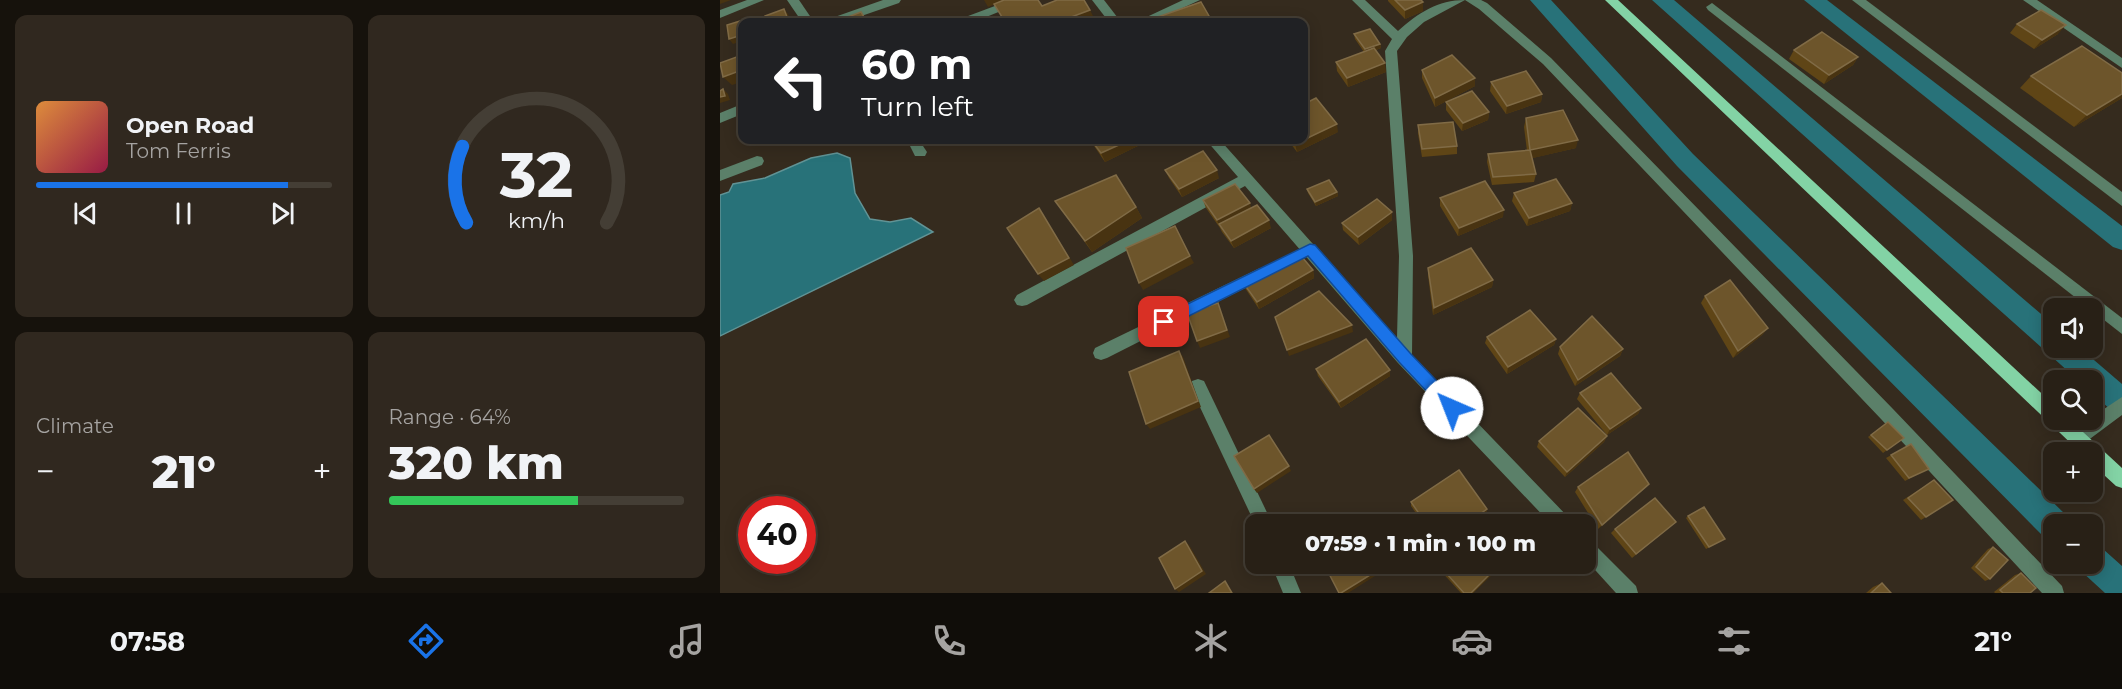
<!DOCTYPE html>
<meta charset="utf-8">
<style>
body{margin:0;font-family:Montserrat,sans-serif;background:#30281f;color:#f1f3f6;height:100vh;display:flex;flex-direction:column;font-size:22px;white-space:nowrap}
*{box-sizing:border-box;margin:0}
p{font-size:20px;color:#a5a3a1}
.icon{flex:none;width:33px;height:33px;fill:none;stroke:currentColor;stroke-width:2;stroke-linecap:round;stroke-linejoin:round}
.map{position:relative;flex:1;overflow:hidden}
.sheet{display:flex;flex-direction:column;gap:15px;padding:15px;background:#16120c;width:720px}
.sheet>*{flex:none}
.top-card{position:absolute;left:18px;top:18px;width:570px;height:126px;border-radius:12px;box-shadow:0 3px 15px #0003,0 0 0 2px #443e35;background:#202124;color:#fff;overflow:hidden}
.controls{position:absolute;left:1323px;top:298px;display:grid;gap:12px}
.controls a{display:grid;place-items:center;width:60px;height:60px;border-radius:12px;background:#282016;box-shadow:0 3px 15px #0003,0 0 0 2px #443e35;font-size:30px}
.speed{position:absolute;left:18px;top:496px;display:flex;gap:12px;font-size:30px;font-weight:700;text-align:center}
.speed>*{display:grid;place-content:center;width:78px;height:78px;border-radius:50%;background:#282016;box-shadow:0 3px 15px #0003,0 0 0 2px #443e35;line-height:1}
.speed .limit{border:9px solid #d22;background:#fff;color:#111}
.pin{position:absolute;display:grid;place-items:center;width:51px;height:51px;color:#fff;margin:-26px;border-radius:12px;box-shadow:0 3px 9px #0006}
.me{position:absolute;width:66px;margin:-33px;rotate:316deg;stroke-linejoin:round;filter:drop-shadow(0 0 4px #0008)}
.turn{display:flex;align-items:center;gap:21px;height:126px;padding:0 24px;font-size:27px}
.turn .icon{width:78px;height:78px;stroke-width:2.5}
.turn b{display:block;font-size:42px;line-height:51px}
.big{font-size:45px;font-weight:800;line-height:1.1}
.sheet .tile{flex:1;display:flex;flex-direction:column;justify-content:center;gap:9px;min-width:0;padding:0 21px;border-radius:12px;background:#30281f}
.sheet .dial{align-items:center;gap:0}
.dial svg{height:156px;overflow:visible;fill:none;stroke:#443e35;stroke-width:7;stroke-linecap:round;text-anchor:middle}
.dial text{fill:#f1f3f6;stroke:none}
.song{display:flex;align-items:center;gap:18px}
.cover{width:72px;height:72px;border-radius:9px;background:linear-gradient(135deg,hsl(30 70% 55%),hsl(340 70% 35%))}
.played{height:6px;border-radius:3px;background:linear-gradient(90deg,#1a73e8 85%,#443e35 85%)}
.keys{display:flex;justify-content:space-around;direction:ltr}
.heat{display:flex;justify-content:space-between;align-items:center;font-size:33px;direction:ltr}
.charge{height:9px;border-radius:4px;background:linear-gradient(90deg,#34c759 64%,#443e35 0)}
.sheet .tiles{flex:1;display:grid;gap:15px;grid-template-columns:repeat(2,1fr)}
.trip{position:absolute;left:525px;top:514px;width:351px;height:60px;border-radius:12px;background:#282016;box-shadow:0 3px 15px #0003,0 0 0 2px #443e35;font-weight:800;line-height:60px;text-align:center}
.menu{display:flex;height:96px;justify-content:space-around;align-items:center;background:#100d09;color:#a5a3a1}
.menu .icon{width:42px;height:42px}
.menu .selected{color:#1a73e8}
.menu b{font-size:27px;color:#f1f3f6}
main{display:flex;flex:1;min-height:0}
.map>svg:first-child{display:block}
.water{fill:#287279;stroke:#619395;stroke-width:1.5}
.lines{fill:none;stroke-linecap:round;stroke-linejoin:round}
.canal{fill:#287279;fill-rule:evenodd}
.minor{fill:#5b8069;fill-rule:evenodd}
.major{fill:#83d3a5;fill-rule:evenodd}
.wall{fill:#5f4516}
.shaded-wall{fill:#483311}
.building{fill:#6d552b;stroke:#806b46;stroke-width:1.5}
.route{fill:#1a73e8;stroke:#114b97;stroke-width:1.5}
</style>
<main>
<section class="sheet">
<div class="tiles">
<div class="tile">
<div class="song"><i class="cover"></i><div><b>Open Road</b><p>Tom Ferris</p></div></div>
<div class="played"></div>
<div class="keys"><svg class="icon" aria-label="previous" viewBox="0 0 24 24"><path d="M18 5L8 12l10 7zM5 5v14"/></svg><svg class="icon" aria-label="pause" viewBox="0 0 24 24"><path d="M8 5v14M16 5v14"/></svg><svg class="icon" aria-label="next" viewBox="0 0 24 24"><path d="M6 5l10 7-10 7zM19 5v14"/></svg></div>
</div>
<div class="tile dial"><svg viewBox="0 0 100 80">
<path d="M14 69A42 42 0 1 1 86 69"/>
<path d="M14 69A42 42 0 0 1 12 30" stroke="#1a73e8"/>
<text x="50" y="56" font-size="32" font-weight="700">32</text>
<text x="50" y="72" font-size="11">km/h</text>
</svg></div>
<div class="tile"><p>Climate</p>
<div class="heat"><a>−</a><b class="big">21°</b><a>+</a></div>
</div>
<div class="tile"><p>Range · 64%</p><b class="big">320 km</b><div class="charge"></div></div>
</div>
</section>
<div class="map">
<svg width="1402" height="593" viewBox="0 0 1402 593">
<rect width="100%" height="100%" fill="#352b1e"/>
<path class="water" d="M117,153L130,158L135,193L150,219L170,222L191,218L213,232L0,336V195L9,192L13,184L45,178L91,158Z"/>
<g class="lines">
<g class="canal">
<path d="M810,0H831L973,154L1345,514L1349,525H1334V540L1323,536L957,166Z"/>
<path d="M932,0H954L1334,325V348H1360L1402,384V415L1392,411L1372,393V381H1359Z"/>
<path d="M1084,0H1107L1402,226V250L1393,247Z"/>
<path d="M1372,545L1383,549L1402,566V593H1385L1361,571L1358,564H1372Z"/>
</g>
<g class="minor">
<path d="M27,0H44L0,18V10Z"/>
<path d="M67,0H79L94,22H82Z"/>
<path d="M163,0H181L179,3L124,22H107L109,19Z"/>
<path d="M291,0H308L254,22H238L240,19Z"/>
<path d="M372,0H384L401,22H389Z"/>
<path d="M463,0H480L432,22H416Z"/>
<path d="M632,0H645L678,31C698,13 718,0 745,0L704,22L687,37L677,51L693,256L692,355L850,519L853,525H832L678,363L525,186L307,305L302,306L297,305L294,300L297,295L518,177L486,140H500L677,338L679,256L665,51L672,39Z"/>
<path d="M745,0H761L767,3L831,58L1173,409L1342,586L1344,593H1322L1161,419L823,64L759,9Z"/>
<path d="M1132,0H1146L1402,192V206Z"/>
<path d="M1303,0H1317L1402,58V68Z"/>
<path d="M992,3L1402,318V334L988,10L986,7Z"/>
<path d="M22,104V114L0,123V113Z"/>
<path d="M187,140H199L207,152L205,156H195Z"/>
<path d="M37,156L42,157L44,161L42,165L0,181V170Z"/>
<path d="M540,268L545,270L547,274L545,278L387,358L381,360L375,358L373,353L375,348Z"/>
<path d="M478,379L484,381L553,525L536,526L470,386L472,381Z"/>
<path d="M1402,397V415L1363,444L1357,446L1351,444L1349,438C1352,430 1364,420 1372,420V417Z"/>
<path d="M866,539L872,542L916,586L918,593H896L866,560Z"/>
<path d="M551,564H569L581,593H563Z"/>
</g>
<path class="major" d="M885,0H898L1334,405V420H1350L1402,468V488L1396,486L1372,464V453H1361Z"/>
</g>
<g class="wall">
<path d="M668,0H701L703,2V11L685,19L668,1Z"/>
<path d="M1297,24L1338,34L1314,49L1290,33Z"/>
<path d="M634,34L660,44L661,48L656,50L666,72L628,87L617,71L616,62L644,52L635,39Z"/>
<path d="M1074,50L1138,57L1133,65L1104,84L1069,59Z"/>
<path d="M702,70L755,78V86L715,107L702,78Z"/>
<path d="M1311,76L1402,98L1354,127L1300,88Z"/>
<path d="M771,82L822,94L821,102L786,114L770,91Z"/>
<path d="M726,102L769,112L768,120L742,131L726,110Z"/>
<path d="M806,118L856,148L812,158L816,174L814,182L772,185L767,162L768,154L807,151L804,127Z"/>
<path d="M698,125L737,146V154L702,157L698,134Z"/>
<path d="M618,132L577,152L568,140H584Z"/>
<path d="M370,140H430L385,162Z"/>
<path d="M445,170L499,178L462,197L449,178Z"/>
<path d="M587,189L617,192L618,196L596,206L588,193Z"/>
<path d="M794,193L852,203L850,211L807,226L792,201Z"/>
<path d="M720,198L783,217L738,236L720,206Z"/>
<path d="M483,200L531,208L551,228L514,248L502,232L500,228L486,208Z"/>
<path d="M335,201L416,207L422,218L372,252Z"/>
<path d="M672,220L639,245L623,230L622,223Z"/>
<path d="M708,268L773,280L772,287L713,315L708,275Z"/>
<path d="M593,270L594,278L539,309L525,288L522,281Z"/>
<path d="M985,296L1048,328L1042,335L1013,358L981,303Z"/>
<path d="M767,337L836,339L834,345L787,374L765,343Z"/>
<path d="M840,347L903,349L900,356L855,386L838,354Z"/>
<path d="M596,369L670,376L621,408L598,376Z"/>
<path d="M860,393L921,408L918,414L887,435L857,399Z"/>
<path d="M1168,422L1184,438L1163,453L1148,437Z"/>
<path d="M887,436L884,442L845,477L817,447L819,441Z"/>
<path d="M1191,444L1204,471L1185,481L1166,458Z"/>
<path d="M1214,480L1206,517L1201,520L1183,500Z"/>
<path d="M929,484L925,488L878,529L855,492L858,487Z"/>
<path d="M691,502L767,509L766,513L749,525H704L691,506Z"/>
<path d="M968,516L1005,539L986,549L966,518Z"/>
<path d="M951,526L912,558L891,533L895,529Z"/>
<path d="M1273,547L1270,579L1265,581L1251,568L1268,549Z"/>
<path d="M718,564H783L753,593H741L718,568Z"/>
<path d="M1301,573L1310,593H1275L1274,592L1295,575Z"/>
<path d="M1162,583L1171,593H1146L1153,587Z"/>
</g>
<g class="shaded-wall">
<path d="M0,0H11L0,4Z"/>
<path d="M264,0H286L268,7Z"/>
<path d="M703,2V11L685,19V10Z"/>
<path d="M64,9L68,14L71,22H51Z"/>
<path d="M370,10L374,18L364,22H338Z"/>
<path d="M489,16L491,22H479Z"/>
<path d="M1346,25L1338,34L1314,49L1322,40Z"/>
<path d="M22,35V41L13,44L9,39Z"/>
<path d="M660,44L661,48L645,54V49Z"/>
<path d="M1138,57L1133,65L1104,84L1109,75Z"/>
<path d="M665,63L666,72L628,87L627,78Z"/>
<path d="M22,70V82L12,85L3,77Z"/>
<path d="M755,78V86L715,107V98Z"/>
<path d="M3,89L8,94L10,100L0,103V97Z"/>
<path d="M822,94L821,102L786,114L787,106Z"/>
<path d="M1402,94V98L1354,127L1367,115Z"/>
<path d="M769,112L768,120L742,131L743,123Z"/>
<path d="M617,124L618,132L577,152L575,144Z"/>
<path d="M410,140H430L385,162L381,153Z"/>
<path d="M858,140L856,148L809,159L810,150Z"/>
<path d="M497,170L499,178L462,197L459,189Z"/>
<path d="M617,192L618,196L596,206L595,202Z"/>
<path d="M530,203L532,211L499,224L500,228L497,220Z"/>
<path d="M852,203L850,211L807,226L809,218Z"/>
<path d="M416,207L422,218L372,252L365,241Z"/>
<path d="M319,208L354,265L324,281L318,274Z"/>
<path d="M784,210L783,217L738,236L739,228Z"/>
<path d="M672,212V220L639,245L638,237Z"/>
<path d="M549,220L551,228L514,248L511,241Z"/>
<path d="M470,256L474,263L423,290L419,283Z"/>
<path d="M593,270L594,278L539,309L537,302Z"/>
<path d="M773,280L772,287L713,315L714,308Z"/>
<path d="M498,303L510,337L480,348L477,341Z"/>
<path d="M632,325L633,332L569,356L567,350Z"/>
<path d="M1048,328L1042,335L1013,358L1018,351Z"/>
<path d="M836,339L834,345L787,374L788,367Z"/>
<path d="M903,349L900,356L855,386L858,380Z"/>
<path d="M459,351L463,357L481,407L430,429L426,424Z"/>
<path d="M670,370V376L621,408L619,402Z"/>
<path d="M921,408L918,414L887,435L890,429Z"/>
<path d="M887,436L884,442L845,477L847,472Z"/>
<path d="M569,466L571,471L537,493L534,489Z"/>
<path d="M929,484L925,488L878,529L882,525Z"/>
<path d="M767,509L766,513L749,525H744Z"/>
<path d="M465,541L469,545L486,574L459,592L455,589Z"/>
<path d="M668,564H674L628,593H621Z"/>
<path d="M780,564H783L753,593H751Z"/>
</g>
<g class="building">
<path d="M284,0H318L322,6L337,0H364L370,10L338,22H285L274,4Z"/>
<path d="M675,0H701L703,2L685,10Z"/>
<path d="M481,2L489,16L479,22H442L435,18Z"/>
<path d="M64,9L67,17L51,22H47L45,16Z"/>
<path d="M1321,10L1346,25L1322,40L1297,24Z"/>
<path d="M141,12L147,22H118L117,21Z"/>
<path d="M33,17L34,22H22V35L9,39L7,25Z"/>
<path d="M75,18L77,22H62Z"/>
<path d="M650,29L660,44L645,49L634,34Z"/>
<path d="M1102,32L1138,57L1109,75L1074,50Z"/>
<path d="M1362,46L1402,73V94L1367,115L1311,76Z"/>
<path d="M654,48L665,63L627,78L616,62Z"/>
<path d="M22,55V70L3,77L0,63Z"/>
<path d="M732,55L755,78L715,98L702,70Z"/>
<path d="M806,71L822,94L787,106L771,82Z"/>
<path d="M3,89L5,96L0,97V91Z"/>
<path d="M752,91L769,112L743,123L726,102Z"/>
<path d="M596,98L617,124L575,144L572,140H584V104Z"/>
<path d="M843,110L858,140L810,150L816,174L773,177L768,154L810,150L806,118Z"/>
<path d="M733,122L737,146L702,149L698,125Z"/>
<path d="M371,140H410L381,153Z"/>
<path d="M483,151L497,170L459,189L445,170Z"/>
<path d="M396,175L416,207L365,241L335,201Z"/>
<path d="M836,179L852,203L809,218L794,193Z"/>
<path d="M609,180L617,192L595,202L587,189Z"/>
<path d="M765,181L784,210L739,228L720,198Z"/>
<path d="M515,184L530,203L497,220L483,200Z"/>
<path d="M657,199L672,212L638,237L622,223Z"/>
<path d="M537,205L549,220L511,241L499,224Z"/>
<path d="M319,208L349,258L318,274L287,228Z"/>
<path d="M455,226L470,256L419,283L406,248Z"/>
<path d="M751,248L773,280L714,308L708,268Z"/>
<path d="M577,251L593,270L537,302L522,281Z"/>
<path d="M1010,280L1048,328L1018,351L985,296Z"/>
<path d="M599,291L632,325L567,350L555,317Z"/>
<path d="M498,303L507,330L477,341L467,313Z"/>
<path d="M810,310L836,339L788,367L767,337Z"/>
<path d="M872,316L903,349L858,380L840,347Z"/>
<path d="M646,339L670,370L619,402L596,369Z"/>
<path d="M459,351L478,401L426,424L409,372Z"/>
<path d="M891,373L921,408L890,429L860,393Z"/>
<path d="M858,408L887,436L847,472L819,441Z"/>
<path d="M1168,422L1184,438L1167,450L1151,435Z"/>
<path d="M549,435L569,466L534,489L514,456Z"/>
<path d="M1191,444L1209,469L1189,478L1171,455Z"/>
<path d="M908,452L929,484L882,525L858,487Z"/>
<path d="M739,470L767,509L744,525H707L691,502Z"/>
<path d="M1214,480L1233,500L1206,517L1188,498Z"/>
<path d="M935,498L956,522L916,554L895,529Z"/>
<path d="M984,507L1005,539L989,547L968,516Z"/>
<path d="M770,514L781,525H759Z"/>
<path d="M650,521L653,525H643Z"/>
<path d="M465,541L482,571L455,589L439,558Z"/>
<path d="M1273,547L1288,560L1270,579L1256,567Z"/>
<path d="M604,564H668L621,593H619Z"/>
<path d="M718,564H780L751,593H744Z"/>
<path d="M1301,573L1316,588L1310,593H1283L1280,590Z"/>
<path d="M505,581L512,593H489Z"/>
<path d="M1162,583L1171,593H1151Z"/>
</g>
<path class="route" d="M590,244L595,245L690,353L738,403L740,408L738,413H727L679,362L588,256L449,326H439V318Z"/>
</svg>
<div class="controls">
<a><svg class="icon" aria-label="sound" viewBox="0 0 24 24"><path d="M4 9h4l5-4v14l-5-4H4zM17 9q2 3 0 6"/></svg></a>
<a><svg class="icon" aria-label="search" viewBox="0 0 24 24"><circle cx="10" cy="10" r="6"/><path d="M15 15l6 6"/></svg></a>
<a>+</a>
<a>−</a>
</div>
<div class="speed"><div class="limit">40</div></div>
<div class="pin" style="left:444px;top:322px;background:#d93025"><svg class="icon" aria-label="arrive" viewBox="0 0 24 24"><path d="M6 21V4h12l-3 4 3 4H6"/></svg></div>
<svg class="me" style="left:732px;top:408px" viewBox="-20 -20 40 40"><circle r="19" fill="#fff"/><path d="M0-13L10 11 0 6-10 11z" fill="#1a73e8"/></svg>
<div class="trip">07:59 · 1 min · 100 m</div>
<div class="top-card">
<div class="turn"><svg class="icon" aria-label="left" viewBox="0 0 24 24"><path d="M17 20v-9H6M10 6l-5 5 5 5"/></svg><div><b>60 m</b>Turn left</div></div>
</div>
</div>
</main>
<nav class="menu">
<b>07:58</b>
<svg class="icon selected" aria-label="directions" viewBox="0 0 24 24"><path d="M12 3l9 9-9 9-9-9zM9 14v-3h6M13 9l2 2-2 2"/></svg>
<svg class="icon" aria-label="music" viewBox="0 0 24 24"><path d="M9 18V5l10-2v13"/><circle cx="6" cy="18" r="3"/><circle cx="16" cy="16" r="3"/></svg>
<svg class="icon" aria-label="phone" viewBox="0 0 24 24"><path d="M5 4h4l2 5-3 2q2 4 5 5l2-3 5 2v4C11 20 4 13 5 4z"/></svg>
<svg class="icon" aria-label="climate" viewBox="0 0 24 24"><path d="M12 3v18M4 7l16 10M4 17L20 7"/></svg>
<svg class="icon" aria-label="car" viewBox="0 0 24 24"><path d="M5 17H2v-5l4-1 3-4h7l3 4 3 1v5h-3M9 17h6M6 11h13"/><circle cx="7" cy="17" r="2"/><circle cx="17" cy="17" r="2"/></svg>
<svg class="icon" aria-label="filters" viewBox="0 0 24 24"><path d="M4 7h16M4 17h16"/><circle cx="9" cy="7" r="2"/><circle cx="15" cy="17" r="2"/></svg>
<b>21°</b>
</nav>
